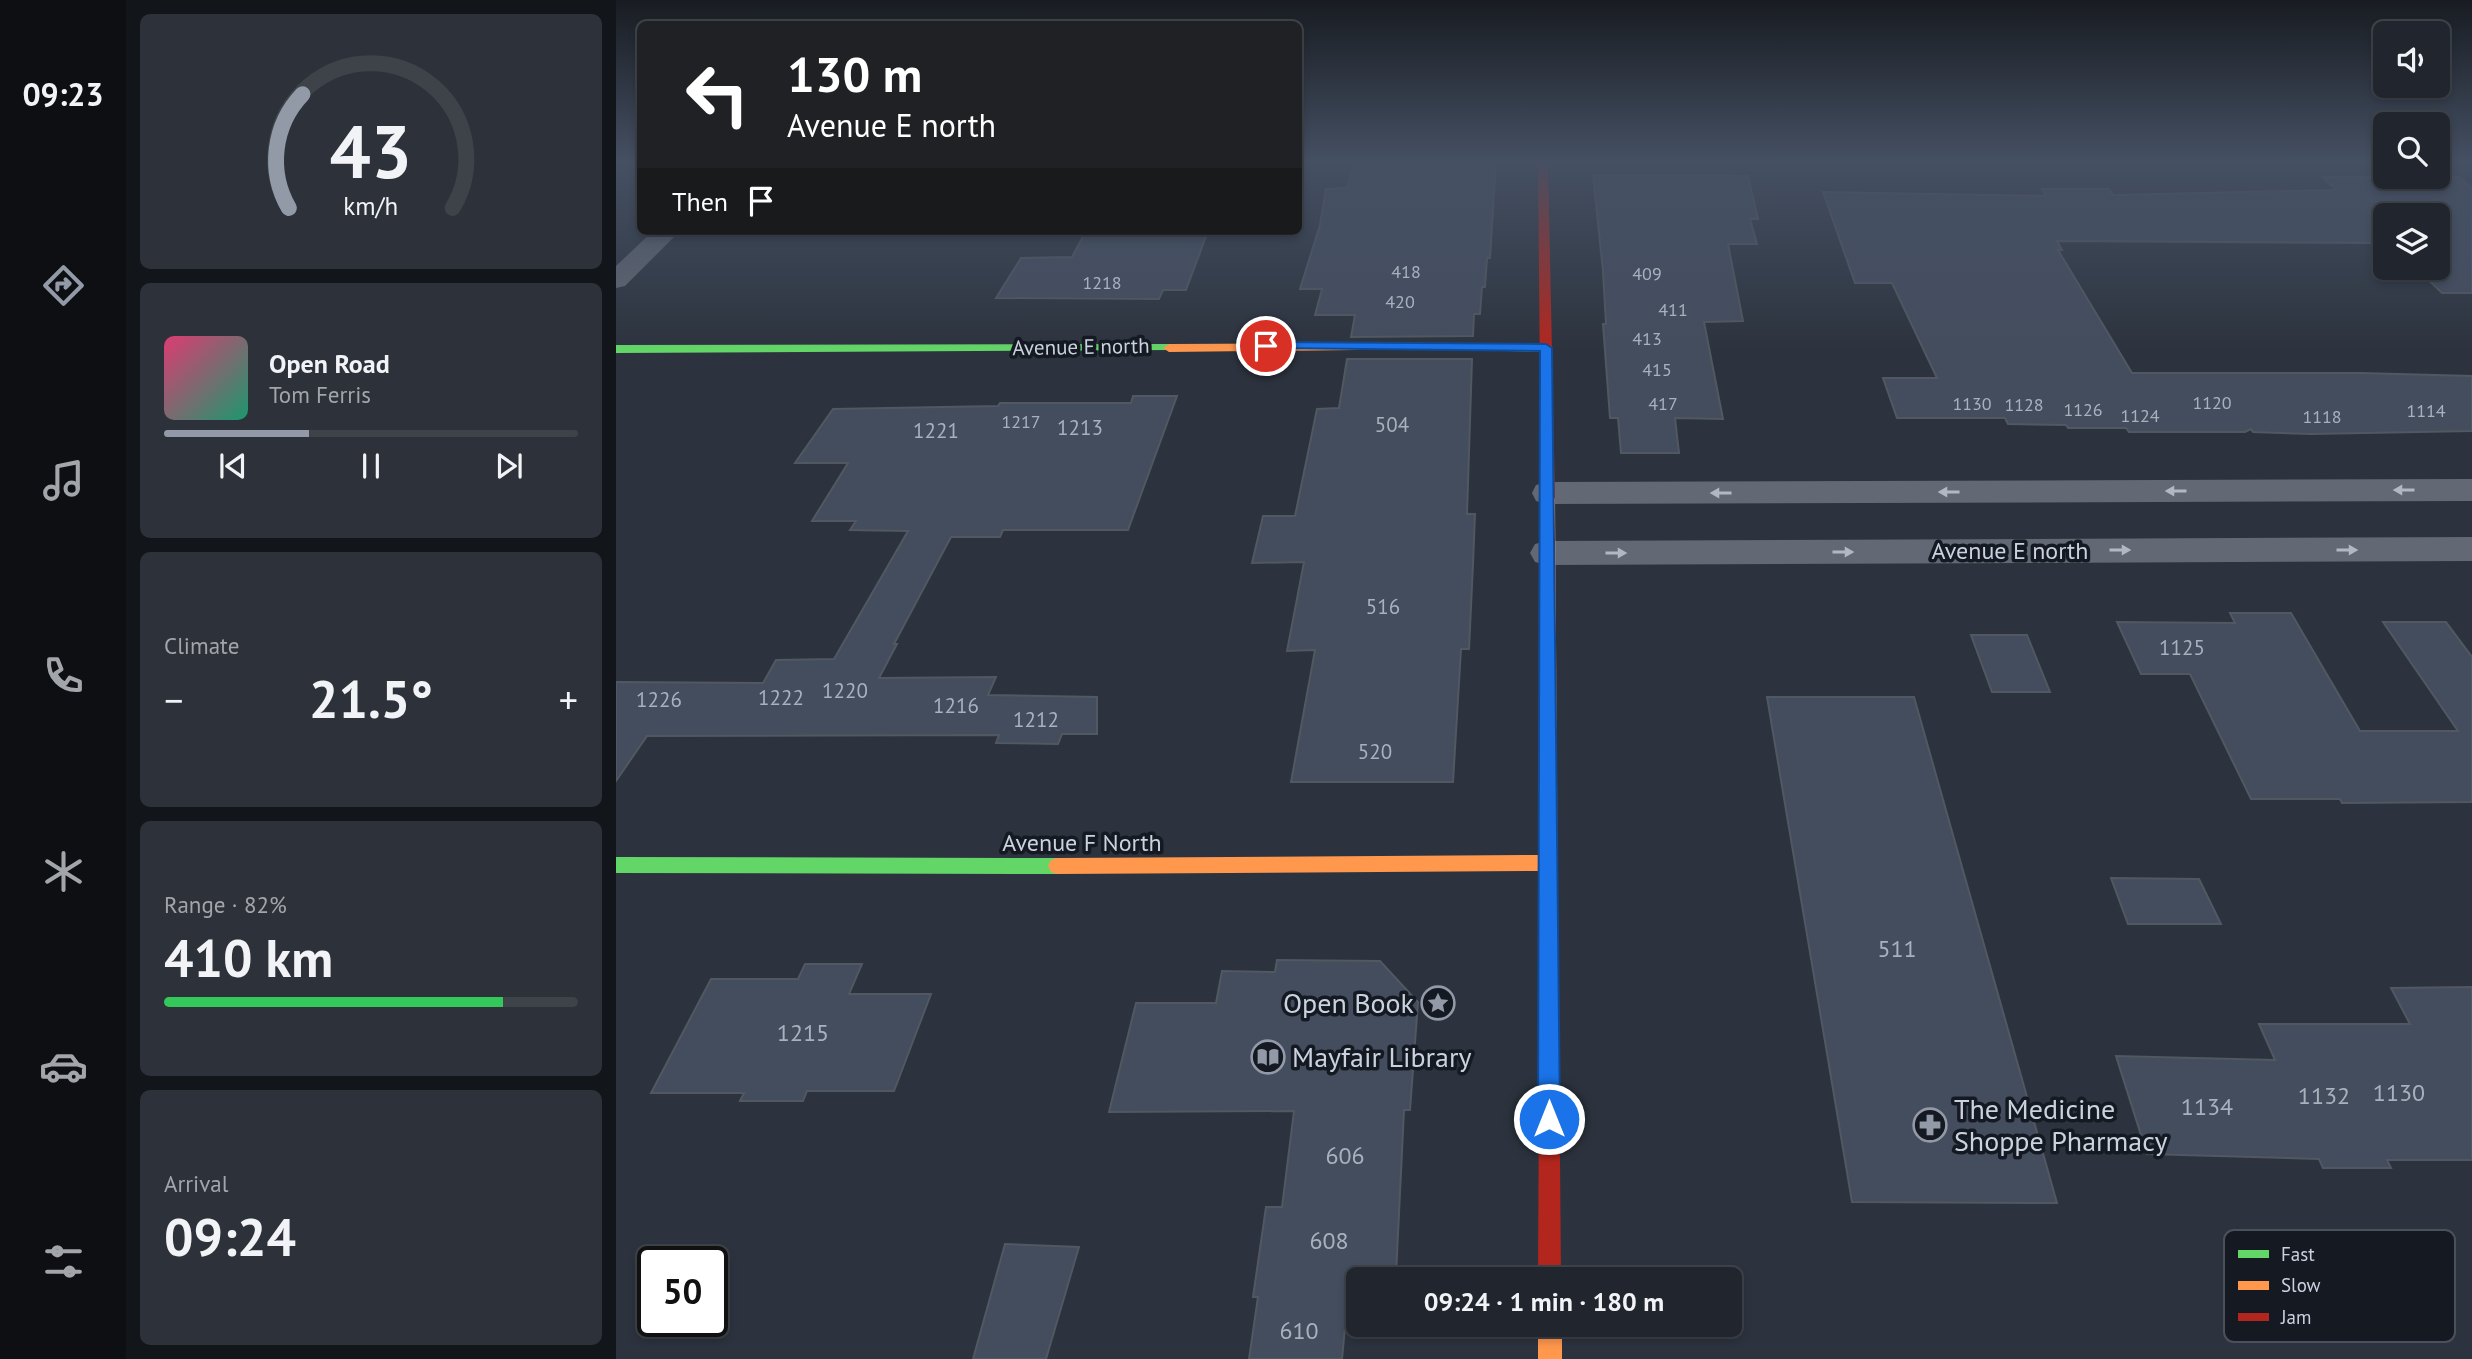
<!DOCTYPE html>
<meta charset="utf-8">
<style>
body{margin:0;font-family:"PT Sans",sans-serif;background:#2d323a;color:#f1f3f6;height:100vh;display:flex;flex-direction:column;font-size:26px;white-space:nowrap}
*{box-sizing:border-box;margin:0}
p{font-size:23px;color:#a2a5aa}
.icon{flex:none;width:38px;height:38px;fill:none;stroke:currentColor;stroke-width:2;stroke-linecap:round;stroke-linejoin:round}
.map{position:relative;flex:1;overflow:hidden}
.side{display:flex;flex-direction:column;gap:14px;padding:14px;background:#121519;width:490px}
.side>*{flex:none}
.top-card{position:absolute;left:21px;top:21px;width:665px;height:214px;border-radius:10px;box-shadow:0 4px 10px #0003,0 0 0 2px #3e434a;background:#202124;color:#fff;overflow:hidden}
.tools{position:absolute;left:1757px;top:21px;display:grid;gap:14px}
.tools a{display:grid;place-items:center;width:77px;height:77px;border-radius:10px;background:#21262e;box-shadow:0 4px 10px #0003,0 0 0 2px #3e434a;font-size:35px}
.speed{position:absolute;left:21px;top:1246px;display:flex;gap:14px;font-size:35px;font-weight:700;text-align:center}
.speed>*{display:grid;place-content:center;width:91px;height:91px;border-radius:50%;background:#21262e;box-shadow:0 4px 10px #0003,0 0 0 2px #3e434a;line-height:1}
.speed .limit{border:4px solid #111;border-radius:10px;background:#fff;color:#111}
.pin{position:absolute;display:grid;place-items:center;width:60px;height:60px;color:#fff;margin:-30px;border:4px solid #fff;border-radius:50%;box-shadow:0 2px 7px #0007}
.me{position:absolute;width:77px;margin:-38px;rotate:0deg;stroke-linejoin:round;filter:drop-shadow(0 0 5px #0008)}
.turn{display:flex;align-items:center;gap:24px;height:147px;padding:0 35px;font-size:32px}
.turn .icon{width:91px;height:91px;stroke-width:2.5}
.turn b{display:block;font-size:49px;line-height:60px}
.then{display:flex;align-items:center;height:66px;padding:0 35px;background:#0003;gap:14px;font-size:26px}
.big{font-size:52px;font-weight:700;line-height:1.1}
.side .widget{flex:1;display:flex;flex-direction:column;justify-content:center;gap:10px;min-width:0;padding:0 24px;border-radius:10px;background:#2d323a}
.side .dial{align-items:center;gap:0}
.dial svg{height:182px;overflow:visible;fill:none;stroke:#3e434a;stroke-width:7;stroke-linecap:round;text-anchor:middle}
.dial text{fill:#f1f3f6;stroke:none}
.song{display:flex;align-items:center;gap:21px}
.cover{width:84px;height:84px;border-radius:10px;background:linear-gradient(135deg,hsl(340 70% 55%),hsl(160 70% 35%))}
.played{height:7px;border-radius:4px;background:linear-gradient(90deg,#939aa7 35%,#3e434a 35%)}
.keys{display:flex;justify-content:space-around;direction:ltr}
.heat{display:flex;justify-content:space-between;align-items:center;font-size:38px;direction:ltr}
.charge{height:10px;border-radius:5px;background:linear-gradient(90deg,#34c759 82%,#3e434a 0)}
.trip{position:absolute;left:730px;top:1267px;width:396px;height:70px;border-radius:10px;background:#21262e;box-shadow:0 4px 10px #0003,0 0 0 2px #3e434a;font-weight:700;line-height:70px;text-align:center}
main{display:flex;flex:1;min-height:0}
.tab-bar{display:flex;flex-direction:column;width:126px;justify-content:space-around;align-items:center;background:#0d0f12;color:#a2a5aa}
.tab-bar .icon{width:49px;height:49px}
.tab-bar .current{color:#939aa7}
.tab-bar b{font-size:32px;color:#f1f3f6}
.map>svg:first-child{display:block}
.building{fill:#434d5e;stroke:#525861;stroke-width:2}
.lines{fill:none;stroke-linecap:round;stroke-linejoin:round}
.street{fill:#636974;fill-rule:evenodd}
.fast{fill:#63d668;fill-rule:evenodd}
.slow{fill:#ff974d;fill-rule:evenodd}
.jam{fill:#b3261e;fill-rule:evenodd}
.oneway{fill:#b1b8c4}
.route{fill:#1a73e8;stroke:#114b97;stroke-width:2}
.labels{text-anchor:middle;stroke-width:7;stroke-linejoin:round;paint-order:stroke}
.far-number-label{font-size:18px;fill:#a9b1bf}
.far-street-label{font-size:21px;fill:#cbd2df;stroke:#141922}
.number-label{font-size:21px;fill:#a9b1bf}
.street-label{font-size:24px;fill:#cbd2df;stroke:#141922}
.near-number-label{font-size:24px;fill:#a9b1bf}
.near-poi-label{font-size:28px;fill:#cbd2df;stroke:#141922;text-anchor:start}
.key{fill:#141922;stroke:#4b505b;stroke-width:2}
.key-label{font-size:19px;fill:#cbd2df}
</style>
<main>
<nav class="tab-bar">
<b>09:23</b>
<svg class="icon current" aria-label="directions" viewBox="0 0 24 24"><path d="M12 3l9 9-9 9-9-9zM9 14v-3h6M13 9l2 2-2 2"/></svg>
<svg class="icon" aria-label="music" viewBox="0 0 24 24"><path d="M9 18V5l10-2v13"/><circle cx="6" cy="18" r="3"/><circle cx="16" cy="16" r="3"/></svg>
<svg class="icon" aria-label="phone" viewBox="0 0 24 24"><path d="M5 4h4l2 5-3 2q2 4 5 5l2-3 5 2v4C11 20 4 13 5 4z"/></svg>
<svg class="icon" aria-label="climate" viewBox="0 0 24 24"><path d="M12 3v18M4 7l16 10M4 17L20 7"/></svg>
<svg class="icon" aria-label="car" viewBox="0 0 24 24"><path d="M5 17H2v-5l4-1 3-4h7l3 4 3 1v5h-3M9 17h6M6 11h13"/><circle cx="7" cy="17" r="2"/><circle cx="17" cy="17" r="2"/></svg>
<svg class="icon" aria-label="filters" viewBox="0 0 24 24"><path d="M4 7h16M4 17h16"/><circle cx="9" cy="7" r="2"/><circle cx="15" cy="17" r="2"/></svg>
</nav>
<section class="side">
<div class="widget dial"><svg viewBox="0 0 100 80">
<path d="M14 69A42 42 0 1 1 86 69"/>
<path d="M14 69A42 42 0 0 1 20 19" stroke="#939aa7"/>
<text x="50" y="56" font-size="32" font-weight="700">43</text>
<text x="50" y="72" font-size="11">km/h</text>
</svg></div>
<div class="widget">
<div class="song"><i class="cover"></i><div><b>Open Road</b><p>Tom Ferris</p></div></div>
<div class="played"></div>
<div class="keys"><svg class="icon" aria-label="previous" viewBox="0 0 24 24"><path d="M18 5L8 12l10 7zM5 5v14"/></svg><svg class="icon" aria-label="pause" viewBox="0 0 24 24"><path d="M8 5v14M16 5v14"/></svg><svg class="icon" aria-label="next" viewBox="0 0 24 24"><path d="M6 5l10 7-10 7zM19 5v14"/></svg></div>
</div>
<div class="widget"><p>Climate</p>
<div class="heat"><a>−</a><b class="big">21.5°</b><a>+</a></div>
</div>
<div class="widget"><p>Range · 82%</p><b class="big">410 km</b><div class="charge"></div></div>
<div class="widget"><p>Arrival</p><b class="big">09:24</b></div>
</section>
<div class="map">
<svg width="1856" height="1359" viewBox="0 0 1856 1359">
<rect width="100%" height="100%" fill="#2c333e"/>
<g class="building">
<path d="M739,160H880L874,258H871L869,287H866L864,314H858L857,336L735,337L739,315H699L706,289H684L704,225L710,189L731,188Z"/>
<path d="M977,175L1132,176L1142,219H1134L1141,244H1112L1127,321L1088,322L1107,419L1059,418L1063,453H1005L1002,418H994L987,324H990L987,271Z"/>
<path d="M1707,177H1843L1856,188V293H1826L1801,269L1797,268H1822V215H1769V243L1441,241L1446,250H1442L1516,373H1746L1856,376V431L1695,434L1637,432L1635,429L1629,432H1513L1510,428H1452L1450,425L1392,424L1389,418H1281L1267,378H1321L1276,283H1239L1207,192L1430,196L1426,189H1493L1497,195L1720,190Z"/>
<path d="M470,231H592L570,290H547L543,299L380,298L405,258L456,257Z"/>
<path d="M731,359H856L851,514H859L857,564L853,649H845L837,782H675L699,650L671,651L688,562L636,563L647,516H679L701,409L723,408Z"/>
<path d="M517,396H561L512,530H387L384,537H335L278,644H281L263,678L380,677L372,695L481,697V734H446L442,744L380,743L383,735L31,736L0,781V682L147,683L160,660L218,659L292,531L234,530L240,521H196L232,463H179L217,409L382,406L384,403H515Z"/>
<path d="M1614,613H1675L1744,731H1842L1767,622H1830L1856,657V802L1726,803L1724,799H1635L1574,674H1525L1501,622L1619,623Z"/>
<path d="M1355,635H1411L1434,692H1376Z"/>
<path d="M1151,697H1298L1441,1203L1236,1202Z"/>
<path d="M1495,878L1583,879L1605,924H1512Z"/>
<path d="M661,960L764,961L802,1002L794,1110H788L780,1275H761V1279H742V1296H732L726,1359H633L642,1297H637L650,1207H666L678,1111L493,1112L520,1003H600L606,971L659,972Z"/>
<path d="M189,964H246L233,994H315L278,1091H191L187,1101H124L128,1093H35L95,979H182Z"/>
<path d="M1856,987V1160H1771L1775,1168H1707L1703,1159L1531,1154L1500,1056L1659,1060L1643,1024H1794L1775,988Z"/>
<path d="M389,1244L463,1247L430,1359H357Z"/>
</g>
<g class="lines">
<g class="street">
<path d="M37,231H64L9,286L0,288V266Z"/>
<path d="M1856,479V501L932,504L920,501L916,493L920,485L932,482Z"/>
<path d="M1856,537V561L931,565L919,562L914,553L919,544L931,541Z"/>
</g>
<g class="fast">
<path d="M821,343L930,344L936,348L930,352L817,349L815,347Z"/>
<path d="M553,344L557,346V350L0,353V345Z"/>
<path d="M0,857L441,858L447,860L450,866L447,872L441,874L0,873Z"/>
</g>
<g class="slow">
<path d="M821,343L827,347L825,349L553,352L547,348L553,344Z"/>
<path d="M932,493L939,498L942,922L940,928L933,931L926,928L924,922V871L441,874L435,872L432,866L435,860L441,858L924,855L925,498Z"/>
<rect x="922" y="1325" width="24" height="34"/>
</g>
<g class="jam">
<path d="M922,160H932L939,498L932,503L925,498Z"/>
<path d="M933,913L940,916L942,922L945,1279H922L924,922L926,916Z"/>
</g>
</g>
<defs><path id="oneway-solid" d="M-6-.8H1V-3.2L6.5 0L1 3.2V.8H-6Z" transform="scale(1.75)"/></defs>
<g class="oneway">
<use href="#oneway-solid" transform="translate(1788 490) rotate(180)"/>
<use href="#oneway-solid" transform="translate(1560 491) rotate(180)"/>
<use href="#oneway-solid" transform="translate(1333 492) rotate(180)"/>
<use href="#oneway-solid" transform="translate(1105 493) rotate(180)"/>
<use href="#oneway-solid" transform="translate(1504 550)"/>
<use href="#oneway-solid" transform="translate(1731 550)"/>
<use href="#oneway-solid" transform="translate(1227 552)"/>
<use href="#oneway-solid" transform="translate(1000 553)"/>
</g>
<linearGradient id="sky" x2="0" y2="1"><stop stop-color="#181c22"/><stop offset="0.46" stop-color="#455063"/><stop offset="1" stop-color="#455063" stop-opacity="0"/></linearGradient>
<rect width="1856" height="351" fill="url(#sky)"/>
<path class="route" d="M650,342L930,344L936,348L944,1119L941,1127L933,1130L926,1127L922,1119L924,351L646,348V343Z"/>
<defs>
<symbol id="sight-ring" viewBox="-11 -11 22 22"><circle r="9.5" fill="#141922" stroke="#939aa7" stroke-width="1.5"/><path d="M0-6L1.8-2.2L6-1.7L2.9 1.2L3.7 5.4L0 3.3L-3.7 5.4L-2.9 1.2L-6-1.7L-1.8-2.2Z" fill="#939aa7"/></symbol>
<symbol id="library-ring" viewBox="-11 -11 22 22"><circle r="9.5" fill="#141922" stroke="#939aa7" stroke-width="1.5"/><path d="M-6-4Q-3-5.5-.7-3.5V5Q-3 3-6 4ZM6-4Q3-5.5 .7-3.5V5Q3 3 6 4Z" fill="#939aa7"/></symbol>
<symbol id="pharmacy-ring" viewBox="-11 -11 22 22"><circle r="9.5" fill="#141922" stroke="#939aa7" stroke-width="1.5"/><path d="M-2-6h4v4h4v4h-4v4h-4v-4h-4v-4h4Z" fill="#939aa7"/></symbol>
</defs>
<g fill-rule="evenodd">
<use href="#sight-ring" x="803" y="984" width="38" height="38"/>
<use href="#library-ring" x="633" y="1038" width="38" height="38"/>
<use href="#pharmacy-ring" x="1295" y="1106" width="38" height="38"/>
</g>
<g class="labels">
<g class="far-number-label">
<text x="790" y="278">418</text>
<text x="1031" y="280">409</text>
<text x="486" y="289">1218</text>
<text x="784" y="308">420</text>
<text x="1057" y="316">411</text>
<text x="1031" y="345">413</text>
<text x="1041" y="376">415</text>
<text x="1596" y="409">1120</text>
<text x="1047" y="410">417</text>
<text x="1356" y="410">1130</text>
<text x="1408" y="411">1128</text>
<text x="1467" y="416">1126</text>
<text x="1810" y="417">1114</text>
<text x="1524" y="422">1124</text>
<text x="1706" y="423">1118</text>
<text x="405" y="428">1217</text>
</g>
<g class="far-street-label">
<text transform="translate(465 347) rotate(-1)" y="7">Avenue E north</text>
</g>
<g class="number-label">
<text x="776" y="432">504</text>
<text x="464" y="435">1213</text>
<text x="320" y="438">1221</text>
<text x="767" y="614">516</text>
<text x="1566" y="655">1125</text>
<text x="229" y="698">1220</text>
<text x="165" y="705">1222</text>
<text x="43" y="707">1226</text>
<text x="340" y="713">1216</text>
<text x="420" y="727">1212</text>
<text x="759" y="759">520</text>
</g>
<g class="street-label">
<text x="1394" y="559">Avenue E north</text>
<text x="466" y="851">Avenue F North</text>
</g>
<g class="near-number-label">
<text x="1281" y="957">511</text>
<text x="187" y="1041">1215</text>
<text x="1783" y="1101">1130</text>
<text x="1708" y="1104">1132</text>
<text x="1591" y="1115">1134</text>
<text x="729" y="1164">606</text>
<text x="713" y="1249">608</text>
<text x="683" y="1339">610</text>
</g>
<g class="near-poi-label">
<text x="798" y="1013" text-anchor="end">Open Book</text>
<text x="676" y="1067">Mayfair Library</text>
<text x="1338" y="1119">The Medicine<tspan x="1338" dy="32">Shoppe Pharmacy</tspan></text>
</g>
</g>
<rect x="1608" y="1230" width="231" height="112" rx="10" class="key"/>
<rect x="1622" y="1250" width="31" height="8" fill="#63d668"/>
<rect x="1622" y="1281" width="31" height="9" fill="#ff974d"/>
<rect x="1622" y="1313" width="31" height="8" fill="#b3261e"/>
<g class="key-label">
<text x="1665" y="1261">Fast</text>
<text x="1665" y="1292">Slow</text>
<text x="1665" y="1324">Jam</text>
</g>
</svg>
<div class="tools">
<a><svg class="icon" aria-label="sound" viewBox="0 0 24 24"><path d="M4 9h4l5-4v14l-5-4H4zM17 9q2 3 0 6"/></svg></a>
<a><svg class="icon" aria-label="search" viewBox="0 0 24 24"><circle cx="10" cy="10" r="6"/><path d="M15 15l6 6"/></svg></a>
<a><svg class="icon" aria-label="layers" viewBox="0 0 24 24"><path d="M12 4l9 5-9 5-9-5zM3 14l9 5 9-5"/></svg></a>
</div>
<div class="speed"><div class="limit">50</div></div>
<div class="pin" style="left:650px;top:346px;background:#d93025"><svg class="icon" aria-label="arrive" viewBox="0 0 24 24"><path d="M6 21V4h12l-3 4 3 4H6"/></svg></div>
<svg class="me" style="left:933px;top:1119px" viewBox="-20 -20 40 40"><circle r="17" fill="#1a73e8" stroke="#fff" stroke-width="3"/><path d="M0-11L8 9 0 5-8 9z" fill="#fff"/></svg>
<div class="trip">09:24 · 1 min · 180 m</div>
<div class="top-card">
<div class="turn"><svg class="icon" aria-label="left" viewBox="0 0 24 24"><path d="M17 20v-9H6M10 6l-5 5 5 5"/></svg><div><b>130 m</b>Avenue E north</div></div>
<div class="then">Then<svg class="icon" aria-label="arrive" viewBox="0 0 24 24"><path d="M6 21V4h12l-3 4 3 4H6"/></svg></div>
</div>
</div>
</main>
